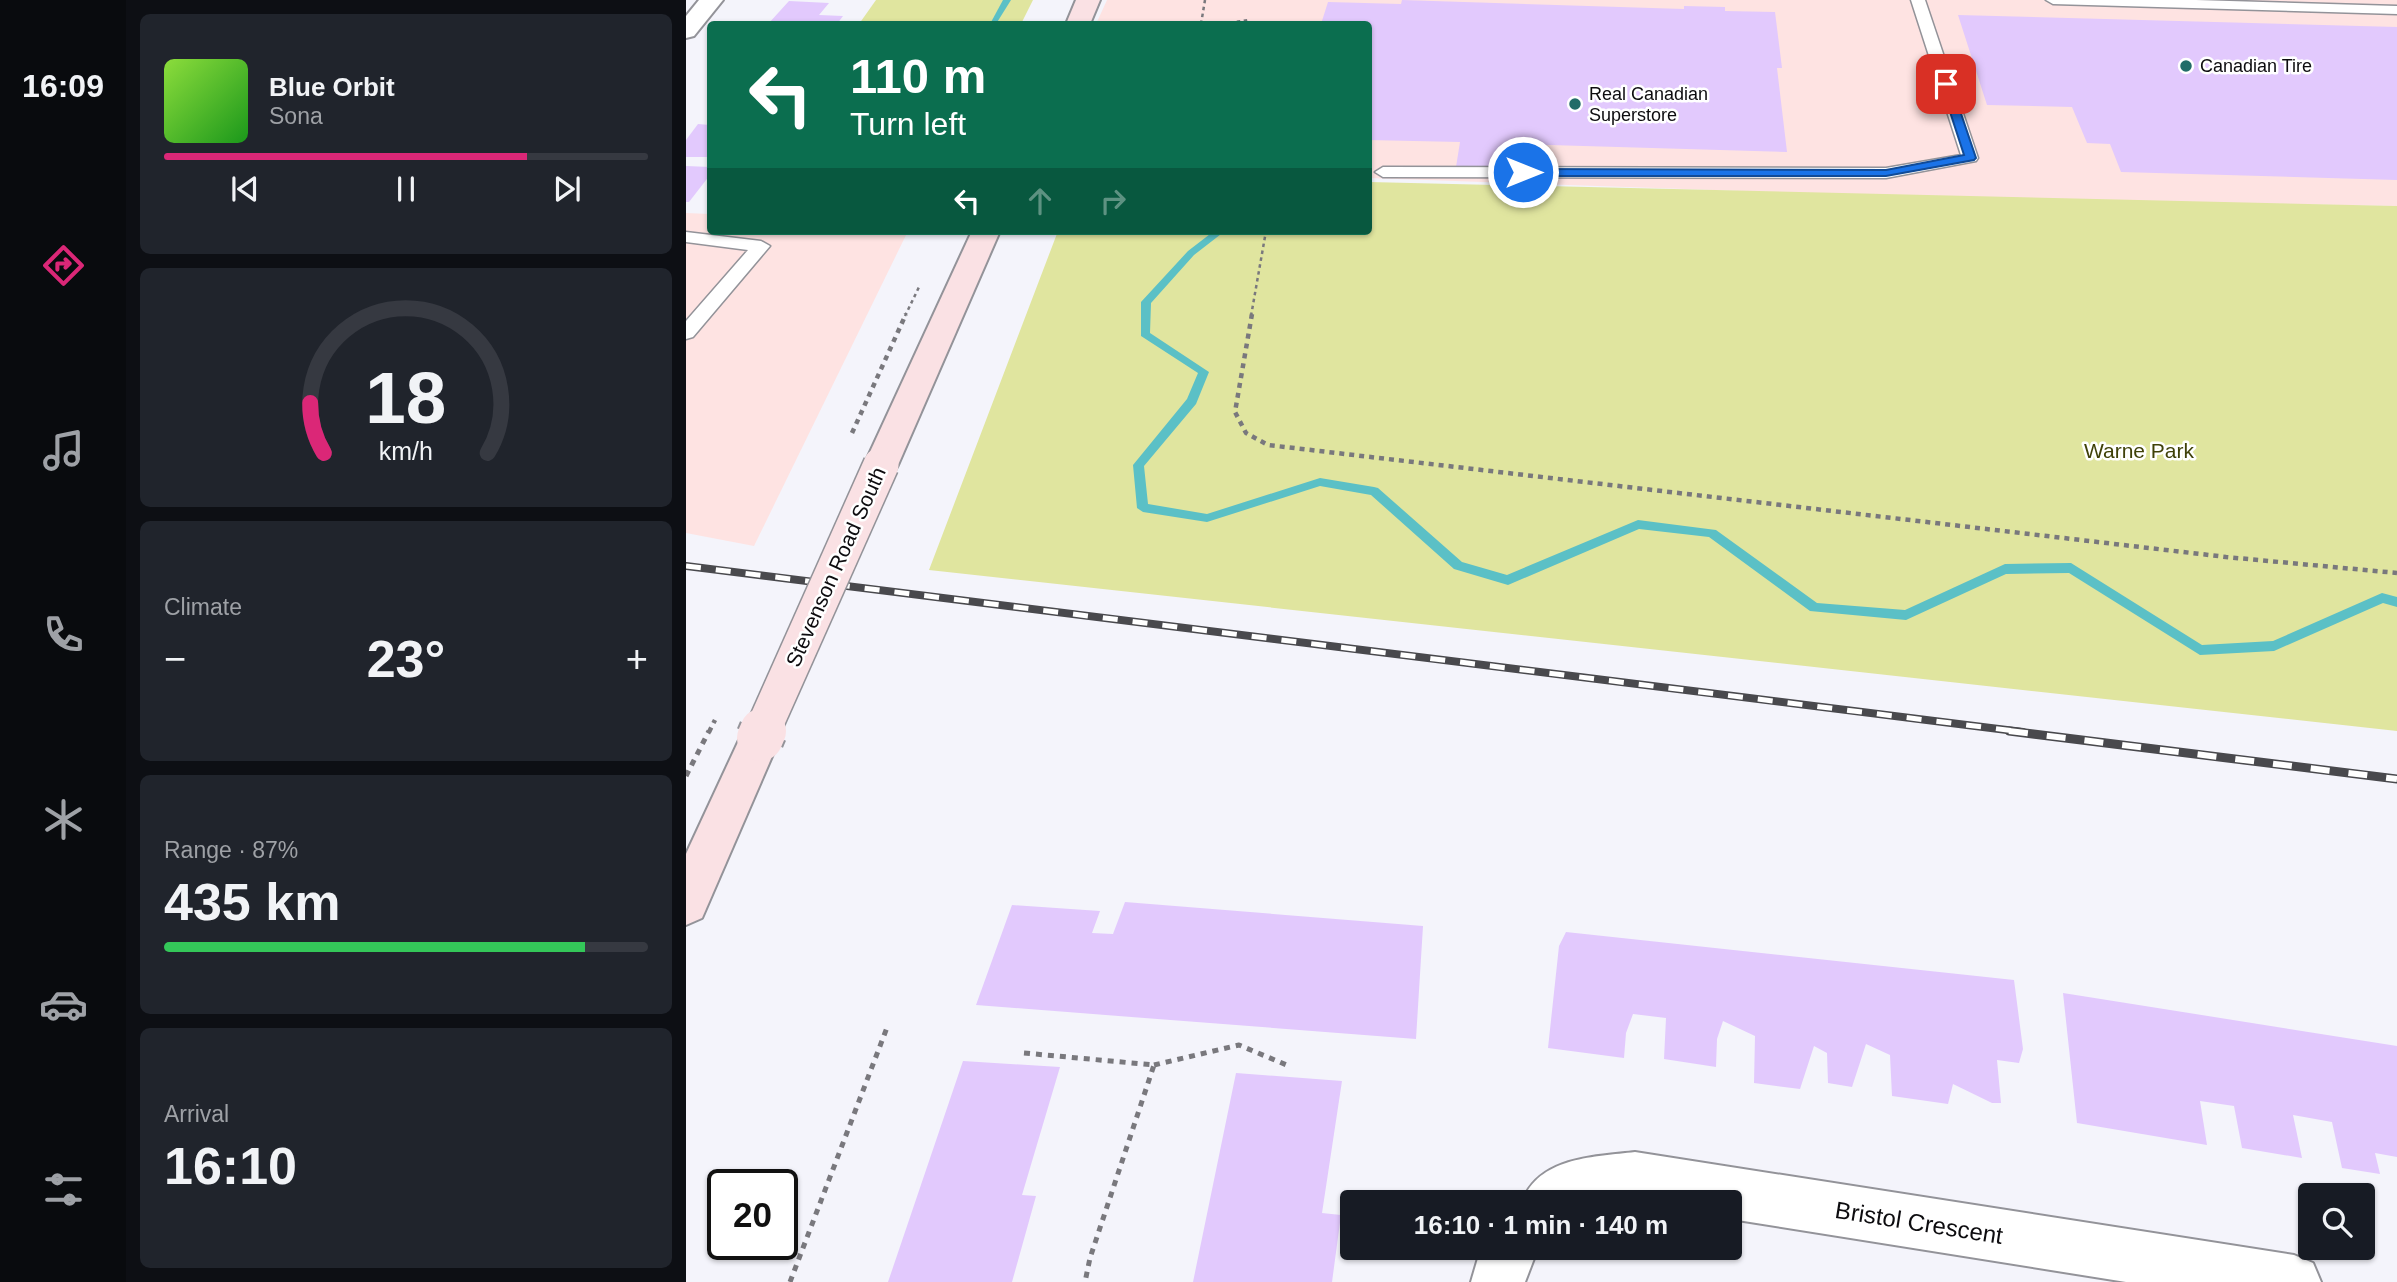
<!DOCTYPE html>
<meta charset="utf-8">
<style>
body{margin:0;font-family:Arial,sans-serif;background:#20242c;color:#f1f3f6;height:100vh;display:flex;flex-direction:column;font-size:26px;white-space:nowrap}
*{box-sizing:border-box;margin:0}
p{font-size:23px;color:#9ea1a6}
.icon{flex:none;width:38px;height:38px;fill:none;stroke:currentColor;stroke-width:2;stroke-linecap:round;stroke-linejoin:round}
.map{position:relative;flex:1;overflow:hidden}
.details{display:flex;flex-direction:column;gap:14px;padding:14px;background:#0d0f14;width:560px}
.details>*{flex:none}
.hud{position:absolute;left:21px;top:21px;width:665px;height:214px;border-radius:7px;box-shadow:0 2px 5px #0004;background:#0b6e4f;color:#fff;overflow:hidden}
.buttons{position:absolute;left:1612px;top:1183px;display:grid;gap:14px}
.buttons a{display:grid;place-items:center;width:77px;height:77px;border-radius:7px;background:#171b24;box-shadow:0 2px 5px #0004;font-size:35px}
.speed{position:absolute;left:21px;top:1169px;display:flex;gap:14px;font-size:35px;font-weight:700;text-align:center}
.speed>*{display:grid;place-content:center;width:91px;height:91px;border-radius:50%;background:#171b24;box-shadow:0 2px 5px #0004;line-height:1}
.speed .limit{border:4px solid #111;border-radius:10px;background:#fff;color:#111}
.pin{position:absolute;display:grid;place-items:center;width:60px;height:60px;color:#fff;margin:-30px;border-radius:14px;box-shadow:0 4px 10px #0006}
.me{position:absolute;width:77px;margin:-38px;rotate:90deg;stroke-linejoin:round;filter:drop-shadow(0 0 5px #0008)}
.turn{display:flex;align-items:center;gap:24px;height:147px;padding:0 28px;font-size:32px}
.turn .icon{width:91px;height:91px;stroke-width:2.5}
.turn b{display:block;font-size:49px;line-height:60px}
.lanes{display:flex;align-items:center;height:66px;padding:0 28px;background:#0003;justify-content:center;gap:35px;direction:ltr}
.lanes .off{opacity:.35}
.big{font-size:52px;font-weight:800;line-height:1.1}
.details .tile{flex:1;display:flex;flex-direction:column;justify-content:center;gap:10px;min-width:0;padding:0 24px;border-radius:10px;background:#20242c}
.details .dial{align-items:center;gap:0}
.dial svg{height:182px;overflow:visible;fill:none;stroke:#363941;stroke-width:7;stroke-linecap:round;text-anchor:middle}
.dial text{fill:#f1f3f6;stroke:none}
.song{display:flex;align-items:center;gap:21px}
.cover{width:84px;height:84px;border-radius:10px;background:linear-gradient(135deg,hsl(90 70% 55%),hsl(120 70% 35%))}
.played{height:7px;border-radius:4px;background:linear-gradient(90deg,#db2777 75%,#363941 75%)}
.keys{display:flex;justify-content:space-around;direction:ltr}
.heat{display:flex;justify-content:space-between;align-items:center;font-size:38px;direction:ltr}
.charge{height:10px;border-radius:5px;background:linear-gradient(90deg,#34c759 87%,#363941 0)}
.trip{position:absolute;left:654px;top:1190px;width:402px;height:70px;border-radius:7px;background:#171b24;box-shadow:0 2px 5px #0004;font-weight:800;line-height:70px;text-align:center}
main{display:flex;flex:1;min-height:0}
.dock{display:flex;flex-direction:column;width:126px;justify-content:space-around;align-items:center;background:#090b0e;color:#9ea1a6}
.dock .icon{width:49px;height:49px}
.dock .selected{color:#db2777}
.dock b{font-size:32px;color:#f1f3f6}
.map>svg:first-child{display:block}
.commercial{fill:#fee3e2}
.green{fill:#e0e59f}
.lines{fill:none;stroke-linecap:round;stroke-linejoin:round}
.stream{fill:#5bc0c6;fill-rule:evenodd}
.building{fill:#e2c9fd}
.lane-casing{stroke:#939399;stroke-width:3}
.street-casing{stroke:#939399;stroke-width:4}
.secondary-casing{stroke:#939399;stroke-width:4}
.path-far2{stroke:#79787d;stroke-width:2.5;stroke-dasharray:3.5 3.5;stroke-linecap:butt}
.path-far1{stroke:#79787d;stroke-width:4.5;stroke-dasharray:5 5;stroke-linecap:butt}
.path{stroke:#79787d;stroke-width:5;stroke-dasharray:6 6;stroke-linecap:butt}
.lane{fill:#fff;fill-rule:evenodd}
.street{fill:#fff;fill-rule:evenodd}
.secondary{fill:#fae1e4;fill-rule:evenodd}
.rail-far1-casing{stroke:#49494d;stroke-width:8}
.rail-casing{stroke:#49494d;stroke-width:9}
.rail-far1{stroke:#fff;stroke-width:5;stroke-dasharray:15;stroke-linecap:butt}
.rail{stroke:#fff;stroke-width:6;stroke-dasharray:19;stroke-linecap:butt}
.secondary-bridge-far1-casing{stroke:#939399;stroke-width:38;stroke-linecap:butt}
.secondary-bridge-casing{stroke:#939399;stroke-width:50;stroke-linecap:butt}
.secondary-bridge-far1{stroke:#fae1e4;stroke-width:35}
.secondary-bridge{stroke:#fae1e4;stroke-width:46}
.route{fill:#1a73e8;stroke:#114b97;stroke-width:2}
.poi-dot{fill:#216c68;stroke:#fff;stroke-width:2.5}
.labels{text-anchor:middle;stroke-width:5;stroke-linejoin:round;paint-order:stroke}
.far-poi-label{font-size:18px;fill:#0d0c0f;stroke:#fff;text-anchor:start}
.park-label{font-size:21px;fill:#3f4108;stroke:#fff}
.street-label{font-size:21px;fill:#0d0c0f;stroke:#fff}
.near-street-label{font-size:24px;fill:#0d0c0f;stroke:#fff}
</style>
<main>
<nav class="dock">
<b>16:09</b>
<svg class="icon selected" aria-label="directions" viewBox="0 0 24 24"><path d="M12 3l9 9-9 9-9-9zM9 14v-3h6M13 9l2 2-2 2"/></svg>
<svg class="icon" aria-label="music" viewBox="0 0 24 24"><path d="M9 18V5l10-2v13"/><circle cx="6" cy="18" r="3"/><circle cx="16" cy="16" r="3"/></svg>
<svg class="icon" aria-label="phone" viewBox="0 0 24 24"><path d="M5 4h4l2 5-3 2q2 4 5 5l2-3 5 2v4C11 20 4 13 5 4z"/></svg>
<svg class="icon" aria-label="climate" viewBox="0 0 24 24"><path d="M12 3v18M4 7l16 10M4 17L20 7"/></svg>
<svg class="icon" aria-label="car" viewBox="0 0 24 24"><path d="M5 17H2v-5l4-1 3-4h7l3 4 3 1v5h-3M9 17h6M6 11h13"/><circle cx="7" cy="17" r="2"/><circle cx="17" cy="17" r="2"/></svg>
<svg class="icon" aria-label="filters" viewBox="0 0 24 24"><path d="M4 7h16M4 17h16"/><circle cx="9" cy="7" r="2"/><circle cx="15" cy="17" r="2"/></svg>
</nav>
<section class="details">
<div class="tile">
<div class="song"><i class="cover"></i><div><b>Blue Orbit</b><p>Sona</p></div></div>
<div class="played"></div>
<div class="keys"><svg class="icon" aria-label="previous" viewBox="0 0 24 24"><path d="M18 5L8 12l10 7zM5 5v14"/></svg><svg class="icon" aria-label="pause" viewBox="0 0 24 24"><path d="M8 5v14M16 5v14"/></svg><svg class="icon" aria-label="next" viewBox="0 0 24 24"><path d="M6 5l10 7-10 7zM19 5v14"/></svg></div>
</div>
<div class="tile dial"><svg viewBox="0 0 100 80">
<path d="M14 69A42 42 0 1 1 86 69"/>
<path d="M14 69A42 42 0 0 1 8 47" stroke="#db2777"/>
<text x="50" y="56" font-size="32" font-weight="700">18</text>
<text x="50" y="72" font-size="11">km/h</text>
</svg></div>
<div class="tile"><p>Climate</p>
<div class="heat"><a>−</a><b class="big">23°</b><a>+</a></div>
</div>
<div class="tile"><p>Range · 87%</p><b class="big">435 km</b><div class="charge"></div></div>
<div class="tile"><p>Arrival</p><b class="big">16:10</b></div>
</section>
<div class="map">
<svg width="1711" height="1282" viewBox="0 0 1711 1282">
<rect width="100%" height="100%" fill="#f4f4fb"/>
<g class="commercial">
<path d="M421,0H1711V206L1228,197L683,178L682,24H410Z"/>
<path d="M0,213L24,214V231H222L68,546L0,533Z"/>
</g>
<g class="green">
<path d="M190,0H347L335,24H173Z"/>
<path d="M683,182L1711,206V731L243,570L372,231H682Z"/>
</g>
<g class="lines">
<g class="stream">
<path d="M317,0H325L310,24H304Z"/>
<path d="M528,231H539L508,255L465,303L464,333L523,372L510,404L458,466L462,504L521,514L634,478L688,487L692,488L776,562L821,575L952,520L1030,530L1131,603L1219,610L1319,564L1385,563L1516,645L1587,641L1696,593L1711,597V607L1697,603L1588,651L1514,655L1383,573L1320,574L1220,620L1124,611L1023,537L953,529L822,585L768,569L685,495L634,486L521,522L457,512L451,508L447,465L501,399L512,373L455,336V302L502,251Z"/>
</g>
</g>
<g class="building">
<path d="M716,0L998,9V6L1039,7V11L1089,12L1096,68H1091L1101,152L828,144L825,168L770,167L774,142L682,140V24H635L642,2L715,4Z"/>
<path d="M103,1L143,3L133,15L157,16L151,24L83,23Z"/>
<path d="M1272,15L1711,27V180L1435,172L1424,144L1401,143L1386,107L1301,105Z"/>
<path d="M12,124L24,125V157H0V140Z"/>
<path d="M0,166L24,167V175L3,202H0Z"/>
<path d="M439,902L737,926L730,1039L290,1005L326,905L414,911L406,933L427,934Z"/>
<path d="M880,932L1328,980L1337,1049L1333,1063L1311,1060L1315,1103H1306L1267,1084L1262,1104L1206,1096L1204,1055L1180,1044L1166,1087L1142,1083L1141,1053L1128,1046L1114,1089L1068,1083L1069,1036L1037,1021L1031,1039L1030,1067L978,1059L980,1018L947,1014L940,1033L938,1058L862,1048L873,946Z"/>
<path d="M1377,993L1711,1046V1157L1689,1153L1694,1174L1656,1168L1646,1122L1607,1115L1616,1158L1556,1148L1548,1106L1514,1101L1521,1145L1391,1123Z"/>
<path d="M277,1061L374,1067L336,1195L350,1196L326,1282H202Z"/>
<path d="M550,1073L656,1081L636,1213L655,1215L646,1282H507Z"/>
</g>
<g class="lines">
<defs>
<g id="lane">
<path d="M1225,0H1239L1292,158L1290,161L1200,178L697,177L689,172L697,167L1200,168L1275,155Z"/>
<path d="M1360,0H1510L1711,6V14L1367,4Z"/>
<path d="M0,232L75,241L84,246L7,337L0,339V321L62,250L0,242Z"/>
</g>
<g id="street">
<path d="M13,0H37L8,36L0,38V16Z"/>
<path d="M949,1152L1608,1255L1627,1263L1635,1282H1440L1045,1219V1202H836C853,1157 907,1157 949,1152Z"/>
<path d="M795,1248H852L839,1282H785Z"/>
</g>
<g id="secondary">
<path d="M390,0H414L404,24H380Z"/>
<path d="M286,231H314L212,465L207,474L195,478L183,474L178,465Z"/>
<path d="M74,720L88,725L94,738L16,918L0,925V854L60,725Z"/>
</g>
</defs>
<use href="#lane" class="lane-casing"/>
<use href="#street" class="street-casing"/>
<use href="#secondary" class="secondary-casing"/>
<g class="path-far2">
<path d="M515,24L519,0"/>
<path d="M537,24L562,20"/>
<path d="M219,316L234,285"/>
<path d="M565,316L580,231"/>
</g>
<g class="path-far1">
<path d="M566,314L549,412L560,433L582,445L1540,557L1711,573"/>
<path d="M166,433L220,314"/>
<path d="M23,732L29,720"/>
</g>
<g class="path">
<path d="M0,776L23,731"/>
<path d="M338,1053L468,1065L404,1258L399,1282"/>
<path d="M468,1065L553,1045L603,1066"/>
<path d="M104,1282L202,1025"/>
</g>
<use href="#lane" class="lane"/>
<use href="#street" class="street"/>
<use href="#secondary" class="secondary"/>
<defs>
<path id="rail-far1" d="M0,566L1337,732"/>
<path id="rail" d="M1323,731L1711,779"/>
</defs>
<use href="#rail-far1" class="rail-far1-casing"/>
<use href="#rail" class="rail-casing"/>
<use href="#rail-far1" class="rail-far1"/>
<use href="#rail" class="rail"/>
<defs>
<path id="secondary-bridge-far1" d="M76,732L195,465"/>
<path id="secondary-bridge" d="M74,738L77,731"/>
</defs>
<use href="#secondary-bridge-far1" class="secondary-bridge-far1-casing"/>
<use href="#secondary-bridge" class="secondary-bridge-casing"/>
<use href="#secondary-bridge-far1" class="secondary-bridge-far1"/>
<use href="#secondary-bridge" class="secondary-bridge"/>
</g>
<path class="route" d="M1256,82L1265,84L1290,158L1288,160L1200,176H837L831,172L837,169L1200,170L1278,155L1255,84Z"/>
<g class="poi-dot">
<circle cx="1500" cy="66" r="7"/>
<circle cx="889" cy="104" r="7"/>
</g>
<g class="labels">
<g class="far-poi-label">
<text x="1514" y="72">Canadian Tire</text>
<text x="903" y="100">Real Canadian<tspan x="903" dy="21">Superstore</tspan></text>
</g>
<g class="park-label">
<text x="1453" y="458">Warne Park</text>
</g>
<g class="street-label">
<text transform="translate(150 567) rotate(-66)" y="7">Stevenson Road South</text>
</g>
<g class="near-street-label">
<text transform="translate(1233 1223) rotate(9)" y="8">Bristol Crescent</text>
</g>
</g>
</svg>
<div class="buttons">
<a><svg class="icon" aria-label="search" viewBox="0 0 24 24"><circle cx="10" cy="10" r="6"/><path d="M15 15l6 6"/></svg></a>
</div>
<div class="speed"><div class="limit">20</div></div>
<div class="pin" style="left:1260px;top:84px;background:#d93025"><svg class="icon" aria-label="arrive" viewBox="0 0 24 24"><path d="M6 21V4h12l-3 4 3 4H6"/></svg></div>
<svg class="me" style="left:837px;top:172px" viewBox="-20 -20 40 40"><circle r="17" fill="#1a73e8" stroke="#fff" stroke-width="3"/><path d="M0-11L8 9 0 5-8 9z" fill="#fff"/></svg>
<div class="trip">16:10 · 1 min · 140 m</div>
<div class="hud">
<div class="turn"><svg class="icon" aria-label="left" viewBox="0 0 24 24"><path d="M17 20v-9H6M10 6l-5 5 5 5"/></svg><div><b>110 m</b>Turn left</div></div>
<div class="lanes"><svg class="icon" aria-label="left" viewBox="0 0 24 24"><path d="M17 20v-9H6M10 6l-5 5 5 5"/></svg><svg class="icon off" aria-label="ahead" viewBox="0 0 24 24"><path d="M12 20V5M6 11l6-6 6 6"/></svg><svg class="icon off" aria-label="right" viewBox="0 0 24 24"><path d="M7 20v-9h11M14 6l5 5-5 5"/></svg></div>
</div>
</div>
</main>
